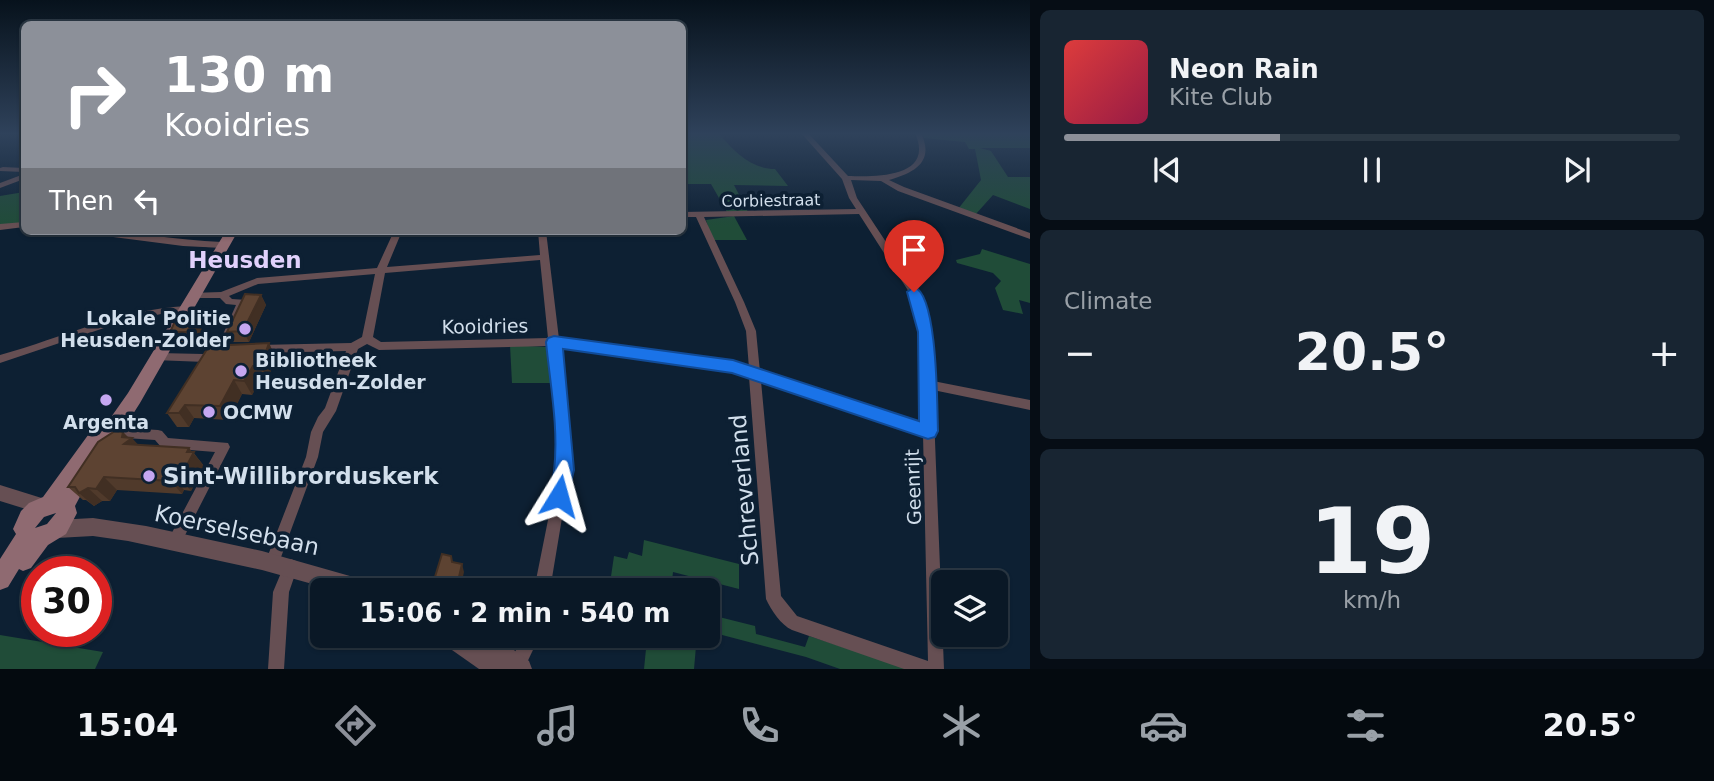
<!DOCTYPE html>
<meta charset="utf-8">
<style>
body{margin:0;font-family:"DejaVu Sans",sans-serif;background:#182532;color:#f1f3f6;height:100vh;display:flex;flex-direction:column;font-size:26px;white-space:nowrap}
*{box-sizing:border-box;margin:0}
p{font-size:23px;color:#99a0a7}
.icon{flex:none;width:38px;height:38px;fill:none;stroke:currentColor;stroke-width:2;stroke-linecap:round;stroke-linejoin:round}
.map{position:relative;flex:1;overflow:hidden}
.side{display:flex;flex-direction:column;gap:10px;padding:10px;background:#060d15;width:684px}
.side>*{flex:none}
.hud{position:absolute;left:21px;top:21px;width:665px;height:214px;border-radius:10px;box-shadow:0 2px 5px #0004,0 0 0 2px #2a3743;background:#8c9099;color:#fff;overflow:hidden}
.tools{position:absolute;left:931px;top:570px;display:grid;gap:14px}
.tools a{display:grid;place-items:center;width:77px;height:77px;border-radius:10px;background:#0a1826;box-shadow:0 2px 5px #0004,0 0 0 2px #2a3743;font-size:35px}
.speed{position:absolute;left:21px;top:556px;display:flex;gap:14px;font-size:35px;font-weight:700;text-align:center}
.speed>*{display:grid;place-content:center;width:91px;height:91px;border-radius:50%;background:#0a1826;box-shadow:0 2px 5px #0004,0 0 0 2px #2a3743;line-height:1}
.speed .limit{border:10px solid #d22;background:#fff;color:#111}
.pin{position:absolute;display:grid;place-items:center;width:60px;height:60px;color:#fff;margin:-72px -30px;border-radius:50% 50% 50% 0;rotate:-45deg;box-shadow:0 0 7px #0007}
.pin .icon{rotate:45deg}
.me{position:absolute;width:77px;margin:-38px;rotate:8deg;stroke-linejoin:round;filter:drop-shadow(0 0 5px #0008)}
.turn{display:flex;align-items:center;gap:24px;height:147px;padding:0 28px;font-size:32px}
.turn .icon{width:91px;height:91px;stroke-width:2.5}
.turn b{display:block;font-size:49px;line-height:60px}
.then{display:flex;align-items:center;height:66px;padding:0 28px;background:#0003;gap:14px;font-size:26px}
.big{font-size:52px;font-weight:600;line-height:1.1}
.side .card{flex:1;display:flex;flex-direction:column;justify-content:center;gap:10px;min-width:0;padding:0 24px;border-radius:10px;background:#182532}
.side .dial{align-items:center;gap:0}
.dial b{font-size:91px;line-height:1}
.song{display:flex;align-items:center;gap:21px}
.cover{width:84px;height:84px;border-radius:10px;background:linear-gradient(135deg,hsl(0 70% 55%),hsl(340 70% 35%))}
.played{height:7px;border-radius:4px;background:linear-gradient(90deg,#8c9099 35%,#2a3743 35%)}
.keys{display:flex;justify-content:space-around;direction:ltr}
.heat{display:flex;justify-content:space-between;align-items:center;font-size:38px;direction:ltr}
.trip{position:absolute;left:310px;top:578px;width:410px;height:70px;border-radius:10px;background:#0a1826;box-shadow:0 2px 5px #0004,0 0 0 2px #2a3743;font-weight:600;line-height:70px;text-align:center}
.tabs{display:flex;height:112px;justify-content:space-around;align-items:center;background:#040a0f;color:#99a0a7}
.tabs .icon{width:49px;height:49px}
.tabs .active{color:#8c9099}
.tabs b{font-size:32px;color:#f1f3f6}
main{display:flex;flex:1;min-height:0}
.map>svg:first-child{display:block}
.green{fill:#204c38}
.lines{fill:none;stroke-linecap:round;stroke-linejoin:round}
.minor{fill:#664f53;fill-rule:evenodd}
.tertiary{fill:#664f53;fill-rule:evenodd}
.secondary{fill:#8f6a71;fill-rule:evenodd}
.wall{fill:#503a2b}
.shaded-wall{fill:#412f23}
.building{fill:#5d4332;stroke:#412f23;stroke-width:2}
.route{fill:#1a73e8;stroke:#114b97;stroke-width:2}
.poi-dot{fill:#c5a7f1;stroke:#0d2033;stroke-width:2.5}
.labels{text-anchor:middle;stroke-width:7;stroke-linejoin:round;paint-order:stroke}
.far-street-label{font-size:16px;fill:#d2dfec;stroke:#0d2033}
.poi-label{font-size:19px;font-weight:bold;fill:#d2dfec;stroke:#0d2033;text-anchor:start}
.street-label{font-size:19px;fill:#d2dfec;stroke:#0d2033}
.quarter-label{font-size:23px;font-weight:bold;fill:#e1d1fc;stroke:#0d2033}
.near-poi-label{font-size:23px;font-weight:bold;fill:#d2dfec;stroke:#0d2033;text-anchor:start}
.near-street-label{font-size:23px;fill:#d2dfec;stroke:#0d2033}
</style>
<main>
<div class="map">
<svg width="1030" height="669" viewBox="0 0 1030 669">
<rect width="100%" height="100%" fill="#0d2033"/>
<g class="green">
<path d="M682,133H719C733,151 751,169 775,169L788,186L734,185L748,212H727L711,184H688V190H683Z"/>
<path d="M921,133H1030V148H980L991,151L1008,177H1030V209L993,195L975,215L958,209L981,180L975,149H969L965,142L924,138Z"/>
<path d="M24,192V224L0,225V196Z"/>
<path d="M734,216L747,240H712L706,220Z"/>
<path d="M982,249L1030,264V303L1019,300L1023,314L1003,310L995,288L1001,281L993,273L957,263L956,260L980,254Z"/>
<path d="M510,345L546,347L549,352L553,383H512Z"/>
<path d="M644,540L739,564V589L673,572L671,590H609L614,556L627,559L629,552L642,556Z"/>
<path d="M707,614L755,626L756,634L805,647L809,636L910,669H840L806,657L707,631Z"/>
<path d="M0,635L103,652L95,669H0Z"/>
<path d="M633,635H697L694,669H644L646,649L632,643Z"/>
</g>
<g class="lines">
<g class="minor">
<path d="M801,133H808L848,176C876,177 935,178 915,133H921C935,162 914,173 889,180L904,187L1030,233V239L898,191L881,181L851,180L857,198L919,292L931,332L933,381L1030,400V410L933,390L944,669H904L792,630C781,625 771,610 766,599L749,377L733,371L560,347L569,431L570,470L550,590H534L558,470L557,431L549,346L379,350L367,344L358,349L336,411L323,432L318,457L277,568L272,570L267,568L265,563L306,457L311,432L318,417L325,408L346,351L258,353L254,352L253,349L254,346L258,345L351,343L362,337L375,274L258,284L229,296L232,299L247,300L248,302L225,353H219L218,356L205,362L154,360L153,357L154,354L158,353L203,354L216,350L236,305L226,304L220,298H194L191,297L189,295L191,293L221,292L257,278L377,268L394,231H402L387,267L540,255L538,231H546L559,339L733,363L749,368L746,331L735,302L696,217H682V212L856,209L849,198L842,179ZM859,214L909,292L921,332L923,424L760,372L756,331L744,302L704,217ZM540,260L548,338L381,342L373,337L385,273ZM761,381L923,434L928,661L797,616L781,596Z"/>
<path d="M3,167L24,168V172L0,171V168Z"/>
<path d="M24,174V179L0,188V183Z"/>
<path d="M24,222V227L0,230V224Z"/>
<path d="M86,231C131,231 176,240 222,242L226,245L222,248L183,246L90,234Z"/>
<path d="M186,306L191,309L190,311L161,314L116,324L0,363V355C65,337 117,310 186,306Z"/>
<path d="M111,427L158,430L162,431L168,438L228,443L230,447L179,547L174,549L169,547L167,542L215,452L165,448L161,447L155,440L111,437L107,436L105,432L107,428Z"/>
<path d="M291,559L296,561L298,566L289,592L284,669H268L273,592L286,561Z"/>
<path d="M523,635H540L524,669H507Z"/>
</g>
<g class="tertiary">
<path d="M0,485L48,500L51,506L48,512L42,514L0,501Z"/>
<path d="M93,518L146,526L262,551L364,580L371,583L374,590H334L262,570L128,541L93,536L57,538L50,535L48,529L50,523L57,520Z"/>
<path d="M439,635H493L529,661L532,669H479L442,643Z"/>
</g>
<path class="secondary" d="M226,231H238L140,403L104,459L93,460L87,467L92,474L75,506L77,513L66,534L48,545L31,568L23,571L19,569L8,587L0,590V559L16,534L13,529L21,511L29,503L43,497L91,431L102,430L128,393ZM56,513L47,524L35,528L44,517Z"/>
</g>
<g class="wall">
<path d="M145,231H178L174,235L146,232Z"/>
<path d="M261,295L266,305L249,342H233L227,332Z"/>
<path d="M203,331L195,346L179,347L170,332Z"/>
<path d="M269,343L275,357L268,381L260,380L252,395L242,394L229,420L194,418L189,427H177L167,413Z"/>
<path d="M123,432L128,438L138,445L193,452L204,466L191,491L184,490L182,494L117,490L110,501H102L94,506L86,500H83L68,487Z"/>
</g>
<g class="shaded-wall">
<path d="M261,295L266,305L249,342L243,331Z"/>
<path d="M195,317L203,331L195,346L187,332Z"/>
<path d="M269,343L275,357L268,381L261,366Z"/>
<path d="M253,366L260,380L252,395L244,381Z"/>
<path d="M234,380L242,394L229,420L220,406Z"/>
<path d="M185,405L194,418L189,427L179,413Z"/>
<path d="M123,432L130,439L132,438L144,451L124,444L122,437Z"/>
<path d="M189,448L204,466L191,491L180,478Z"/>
<path d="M104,477L117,490L110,501L96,489Z"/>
<path d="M173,477L184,490L182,494L171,481Z"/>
<path d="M88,488L102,501L94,506L79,493Z"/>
<path d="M462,564L464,572L460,590H456Z"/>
</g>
<g class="building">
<path d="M245,294L261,295L243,331L227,332Z"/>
<path d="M177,317H195L187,332H170Z"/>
<path d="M269,343L261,366H253L244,381L234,380L220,406L185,405L179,413H167L209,346Z"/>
<path d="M115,431L123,432L122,437L132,438L124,444L189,448L187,452H194L180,478L173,477L171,481L104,477L96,489L88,488L79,493L75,487H68L98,442Z"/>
<path d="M442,554L451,556L452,562L462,564L456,590H431Z"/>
</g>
<linearGradient id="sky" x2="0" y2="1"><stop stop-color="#07121c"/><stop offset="0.59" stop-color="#2f425b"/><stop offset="1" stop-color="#2f425b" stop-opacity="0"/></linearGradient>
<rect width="1030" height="227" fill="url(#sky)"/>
<path class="route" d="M914,287C938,294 937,407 938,431L935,437L928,439L732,373L563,349L574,470L566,503L559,506L552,503C547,492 553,482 554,471C559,429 550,384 546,342L548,338L554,336L733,360L919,421L918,332L907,292Z"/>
<g class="poi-dot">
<circle cx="245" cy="329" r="7"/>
<circle cx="241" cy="371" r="7"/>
<circle cx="106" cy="400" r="7"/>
<circle cx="209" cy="412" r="7"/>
<circle cx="149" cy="476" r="7"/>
</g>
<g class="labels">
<g class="far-street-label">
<text transform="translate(771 200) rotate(-1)" y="6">Corbiestraat</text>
</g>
<g class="poi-label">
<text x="231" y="325" text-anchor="end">Lokale Politie<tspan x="231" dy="22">Heusden-Zolder</tspan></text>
<text x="255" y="367">Bibliotheek<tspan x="255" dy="22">Heusden-Zolder</tspan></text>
<text x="223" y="419">OCMW</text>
<text x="106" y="429" text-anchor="middle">Argenta</text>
</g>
<g class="street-label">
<text transform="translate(485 326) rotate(-1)" y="7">Kooidries</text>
<text transform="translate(913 487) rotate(-92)" y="7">Geenrijt</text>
</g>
<g class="quarter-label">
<text x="245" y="268">Heusden</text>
</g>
<g class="near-poi-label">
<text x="163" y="484">Sint-Willibrorduskerk</text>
</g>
<g class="near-street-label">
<text transform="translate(744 490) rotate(-95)" y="8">Schreverland</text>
<text transform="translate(237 530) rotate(12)" y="8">Koerselsebaan</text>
</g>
</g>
</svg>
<div class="tools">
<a><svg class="icon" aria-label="layers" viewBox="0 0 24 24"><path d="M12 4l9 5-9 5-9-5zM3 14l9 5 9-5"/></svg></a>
</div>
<div class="speed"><div class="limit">30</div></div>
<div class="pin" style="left:914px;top:292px;background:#d93025"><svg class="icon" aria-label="arrive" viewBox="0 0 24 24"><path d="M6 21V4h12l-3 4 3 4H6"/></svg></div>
<svg class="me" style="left:559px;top:496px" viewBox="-20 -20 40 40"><path d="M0-17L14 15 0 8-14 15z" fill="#1a73e8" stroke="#fff" stroke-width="4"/></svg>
<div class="trip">15:06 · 2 min · 540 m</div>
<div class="hud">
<div class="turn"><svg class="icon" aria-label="right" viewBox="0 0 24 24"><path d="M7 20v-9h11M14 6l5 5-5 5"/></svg><div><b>130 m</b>Kooidries</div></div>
<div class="then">Then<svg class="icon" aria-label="left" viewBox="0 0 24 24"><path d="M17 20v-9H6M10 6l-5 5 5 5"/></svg></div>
</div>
</div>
<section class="side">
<div class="card">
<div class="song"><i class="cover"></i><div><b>Neon Rain</b><p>Kite Club</p></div></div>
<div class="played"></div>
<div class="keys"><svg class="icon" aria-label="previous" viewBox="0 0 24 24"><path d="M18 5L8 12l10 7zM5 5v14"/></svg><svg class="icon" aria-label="pause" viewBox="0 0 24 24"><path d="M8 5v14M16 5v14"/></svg><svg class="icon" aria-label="next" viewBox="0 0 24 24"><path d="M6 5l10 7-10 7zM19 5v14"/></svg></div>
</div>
<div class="card"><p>Climate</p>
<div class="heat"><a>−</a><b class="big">20.5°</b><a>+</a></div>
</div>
<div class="card dial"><b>19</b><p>km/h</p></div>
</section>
</main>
<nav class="tabs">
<b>15:04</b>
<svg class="icon active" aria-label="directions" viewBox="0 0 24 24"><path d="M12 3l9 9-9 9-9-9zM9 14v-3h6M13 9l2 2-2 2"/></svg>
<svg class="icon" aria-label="music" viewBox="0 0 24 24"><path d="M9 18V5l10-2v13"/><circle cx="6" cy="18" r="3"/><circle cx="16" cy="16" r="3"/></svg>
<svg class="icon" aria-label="phone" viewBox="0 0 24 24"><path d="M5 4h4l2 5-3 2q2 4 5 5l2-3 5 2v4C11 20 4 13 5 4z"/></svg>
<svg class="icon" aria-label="climate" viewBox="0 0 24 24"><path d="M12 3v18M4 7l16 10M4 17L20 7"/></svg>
<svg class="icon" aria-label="car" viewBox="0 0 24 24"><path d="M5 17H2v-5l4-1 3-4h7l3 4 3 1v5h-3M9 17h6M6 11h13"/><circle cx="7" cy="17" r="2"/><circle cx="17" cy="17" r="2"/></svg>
<svg class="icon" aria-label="filters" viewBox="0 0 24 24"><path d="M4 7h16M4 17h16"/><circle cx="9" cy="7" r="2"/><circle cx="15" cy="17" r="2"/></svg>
<b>20.5°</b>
</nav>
